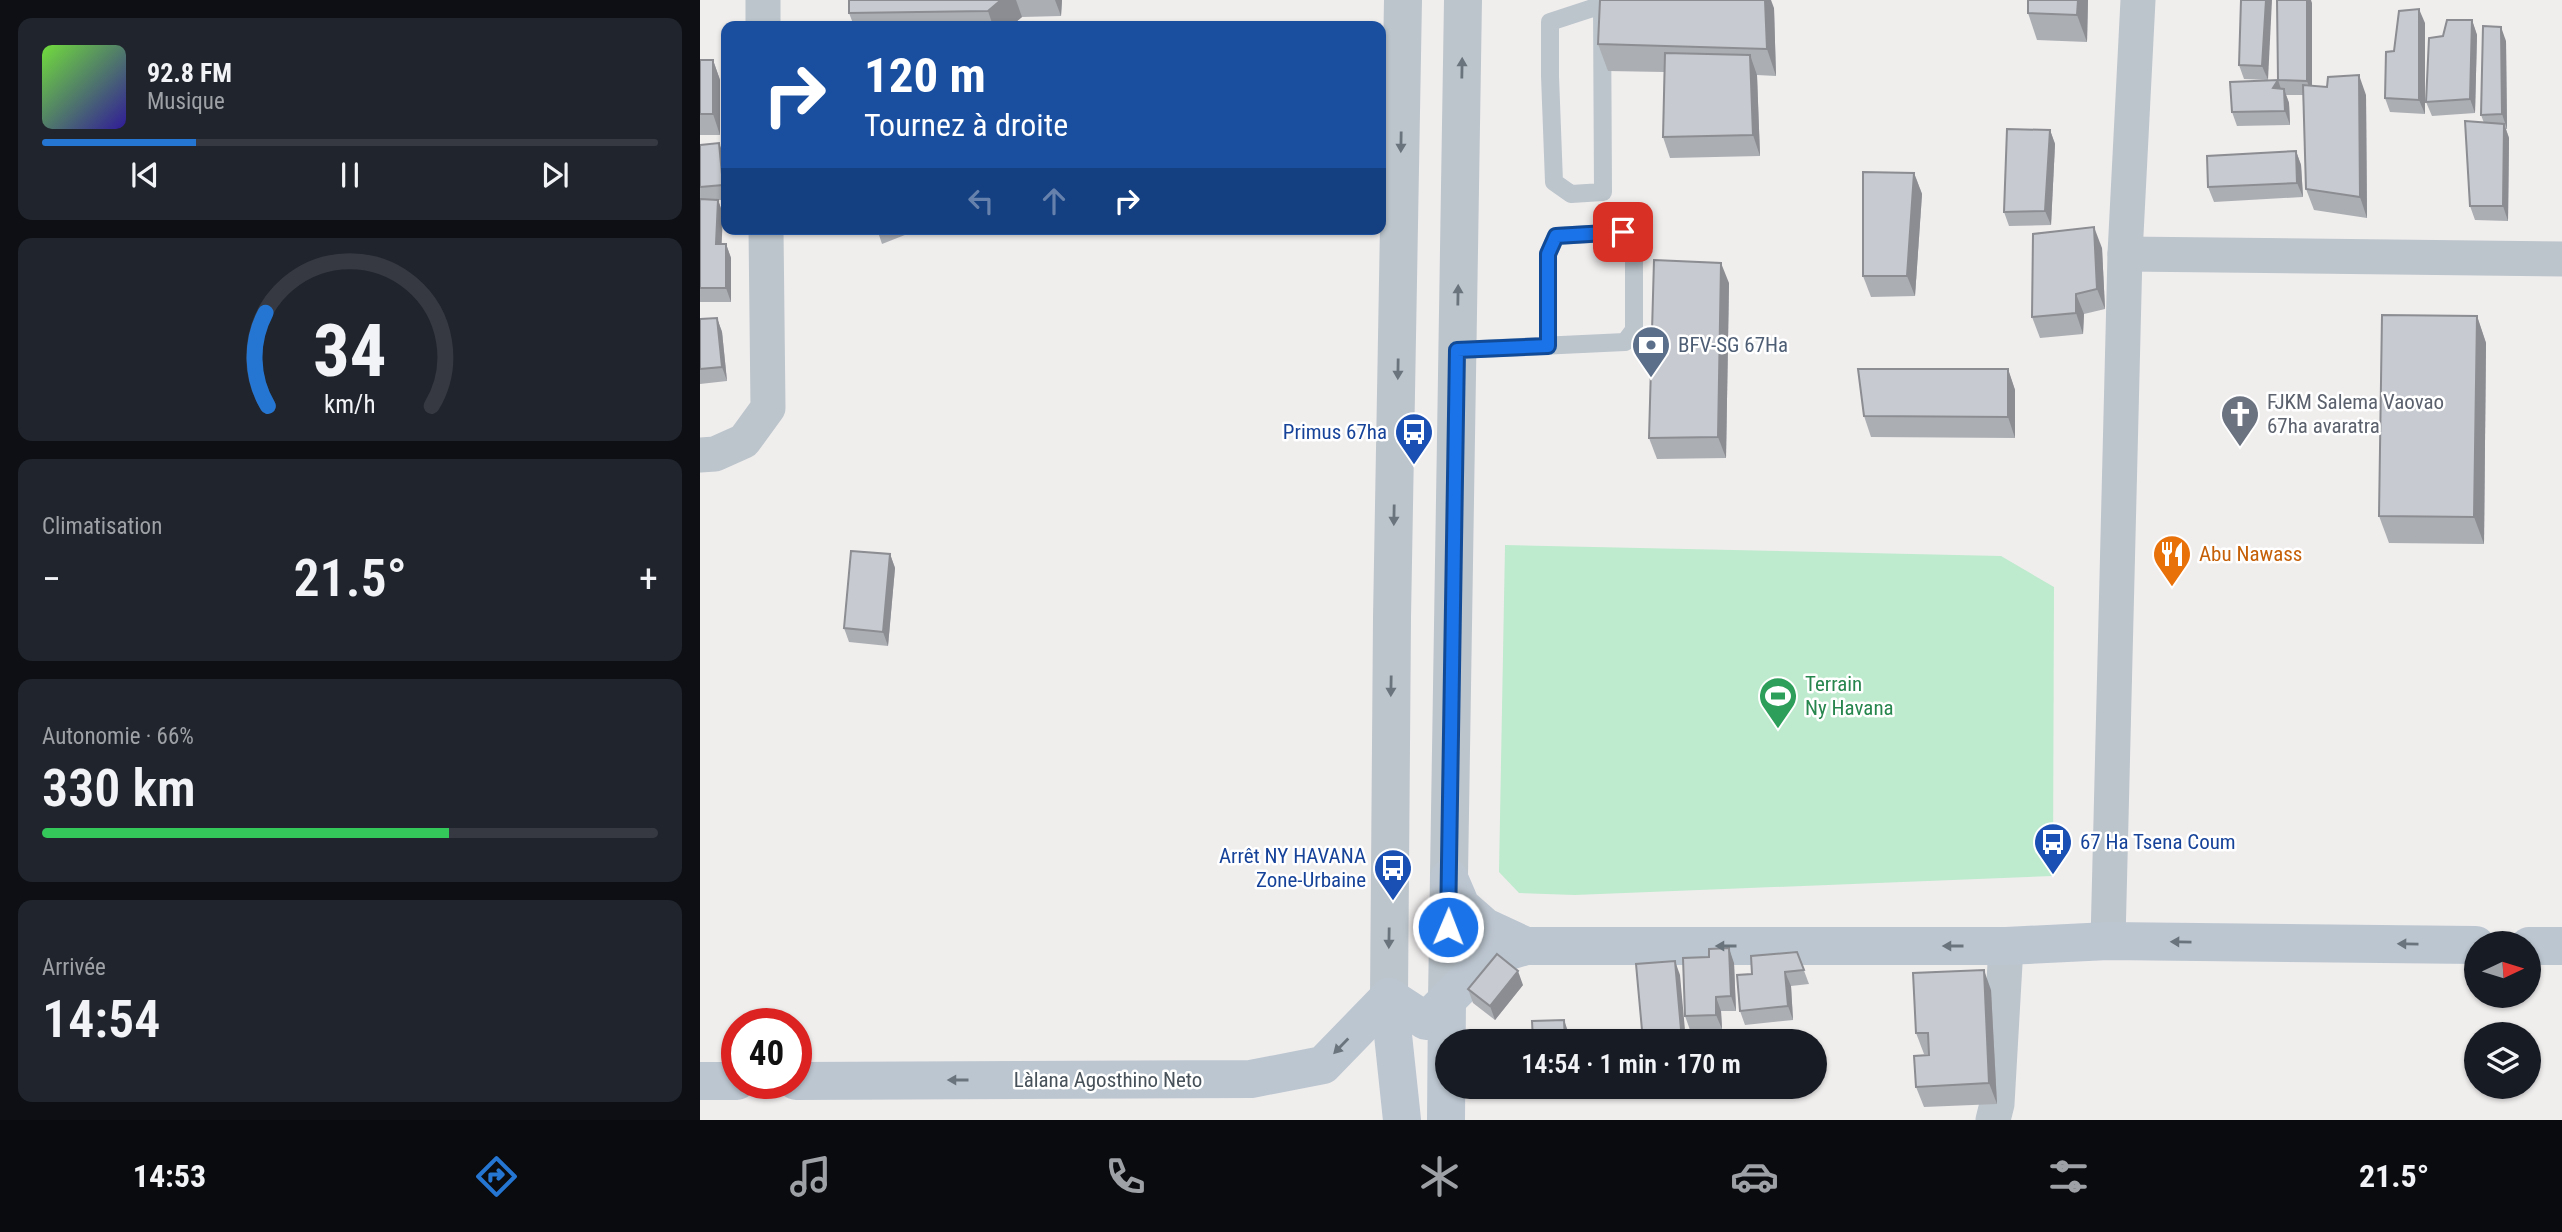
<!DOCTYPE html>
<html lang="fr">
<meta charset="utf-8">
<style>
body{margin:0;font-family:"Roboto Condensed",sans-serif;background:#20242c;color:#f1f3f6;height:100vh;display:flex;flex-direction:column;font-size:26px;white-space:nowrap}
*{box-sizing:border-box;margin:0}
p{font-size:23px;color:#9ea1a6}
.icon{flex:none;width:38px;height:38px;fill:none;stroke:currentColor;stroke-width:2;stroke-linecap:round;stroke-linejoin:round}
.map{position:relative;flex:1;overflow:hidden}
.side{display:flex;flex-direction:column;gap:18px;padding:18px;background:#0d0f14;width:700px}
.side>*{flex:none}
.guide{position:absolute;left:21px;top:21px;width:665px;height:214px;border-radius:14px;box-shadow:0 2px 5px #0004;background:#1a4fa0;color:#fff;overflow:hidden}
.needle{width:46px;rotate:86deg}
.buttons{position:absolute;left:1764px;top:931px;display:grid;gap:14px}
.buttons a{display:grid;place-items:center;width:77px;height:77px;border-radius:50%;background:#171b24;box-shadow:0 2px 5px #0004;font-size:35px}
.speed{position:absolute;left:21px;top:1008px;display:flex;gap:14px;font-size:35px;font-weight:700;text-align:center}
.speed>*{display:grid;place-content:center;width:91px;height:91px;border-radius:50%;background:#171b24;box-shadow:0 2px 5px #0004;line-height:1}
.speed .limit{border:10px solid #d22;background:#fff;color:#111}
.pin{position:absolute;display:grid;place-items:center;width:60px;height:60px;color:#fff;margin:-30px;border-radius:14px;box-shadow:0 4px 10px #0006}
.me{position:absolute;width:77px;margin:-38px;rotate:1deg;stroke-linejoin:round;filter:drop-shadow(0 0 5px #0008)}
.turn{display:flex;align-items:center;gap:24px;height:147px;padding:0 28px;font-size:32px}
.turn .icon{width:91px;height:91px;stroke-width:2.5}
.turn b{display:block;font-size:49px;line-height:60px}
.lanes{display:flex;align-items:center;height:66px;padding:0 28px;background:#0003;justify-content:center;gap:35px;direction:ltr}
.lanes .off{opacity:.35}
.big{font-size:52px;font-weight:600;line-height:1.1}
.side .card{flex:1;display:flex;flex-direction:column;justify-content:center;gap:10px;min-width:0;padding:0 24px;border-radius:14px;background:#20242c}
.side .dial{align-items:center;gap:0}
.dial svg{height:182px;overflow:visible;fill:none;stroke:#363941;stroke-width:7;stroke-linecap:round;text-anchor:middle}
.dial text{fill:#f1f3f6;stroke:none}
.song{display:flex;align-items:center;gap:21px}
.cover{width:84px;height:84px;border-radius:10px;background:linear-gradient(135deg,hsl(100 70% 55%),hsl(250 70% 35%))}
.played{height:7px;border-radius:4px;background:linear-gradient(90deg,#2576d2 25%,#363941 25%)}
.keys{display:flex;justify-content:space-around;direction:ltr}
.heat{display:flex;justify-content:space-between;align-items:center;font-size:38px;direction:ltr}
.charge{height:10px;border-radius:5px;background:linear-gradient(90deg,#34c759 66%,#363941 0)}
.trip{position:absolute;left:735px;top:1029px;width:392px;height:70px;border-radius:35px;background:#171b24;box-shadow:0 2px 5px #0004;font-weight:600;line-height:70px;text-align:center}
.dock{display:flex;height:112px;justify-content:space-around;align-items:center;background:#090b0e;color:#9ea1a6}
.dock .icon{width:49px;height:49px}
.dock .on{color:#2576d2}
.dock b{font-size:32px;color:#f1f3f6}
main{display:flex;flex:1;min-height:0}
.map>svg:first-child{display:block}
.green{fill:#beebce}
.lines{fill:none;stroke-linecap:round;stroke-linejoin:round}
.service{stroke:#bcc5cc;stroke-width:18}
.minor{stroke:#bcc5cc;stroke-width:35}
.tertiary{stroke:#bcc5cc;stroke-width:38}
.secondary{stroke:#bcc6d0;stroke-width:38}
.wall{fill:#abaeb3}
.shaded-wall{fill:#8b8d92}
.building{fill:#c7cad0;stroke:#8b8d92;stroke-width:2}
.oneway{fill:#6a747c}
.oneway2{fill:#6a747d}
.route-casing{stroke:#114b97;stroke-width:18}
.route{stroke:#1a73e8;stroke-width:12}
.labels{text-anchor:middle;stroke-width:5;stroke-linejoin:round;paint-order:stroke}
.service-label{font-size:21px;fill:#4e5e75;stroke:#fff;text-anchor:start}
.worship-label{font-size:21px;fill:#5b616d;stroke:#fff;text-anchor:start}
.transit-label{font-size:21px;fill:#164399;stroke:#fff;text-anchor:end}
.food-label{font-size:21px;fill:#c56008;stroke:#fff;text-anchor:start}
.leisure-label{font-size:21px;fill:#27864d;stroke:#fff;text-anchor:start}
.street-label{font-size:21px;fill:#475159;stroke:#fff}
</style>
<main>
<section class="side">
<div class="card">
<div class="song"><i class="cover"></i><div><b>92.8 FM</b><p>Musique</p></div></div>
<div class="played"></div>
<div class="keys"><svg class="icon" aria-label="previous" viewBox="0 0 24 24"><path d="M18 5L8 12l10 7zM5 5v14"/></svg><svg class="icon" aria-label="pause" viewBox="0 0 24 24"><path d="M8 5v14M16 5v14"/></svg><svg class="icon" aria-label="next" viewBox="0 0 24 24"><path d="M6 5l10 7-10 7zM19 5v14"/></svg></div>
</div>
<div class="card dial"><svg viewBox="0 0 100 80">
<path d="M14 69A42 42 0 1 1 86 69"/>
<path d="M14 69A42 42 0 0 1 13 28" stroke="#2576d2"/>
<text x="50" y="56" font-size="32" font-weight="700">34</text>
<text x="50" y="72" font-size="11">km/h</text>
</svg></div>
<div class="card"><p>Climatisation</p>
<div class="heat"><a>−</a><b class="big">21.5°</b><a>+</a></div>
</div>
<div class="card"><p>Autonomie · 66%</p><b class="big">330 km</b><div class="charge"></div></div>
<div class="card"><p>Arrivée</p><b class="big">14:54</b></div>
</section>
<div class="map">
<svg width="1862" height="1120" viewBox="0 0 1862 1120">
<rect width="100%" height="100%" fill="#f0eded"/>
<path class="green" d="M805,545L1301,556L1354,587L1353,876L875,895L819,893L799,872Z"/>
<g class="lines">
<g class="service">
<path d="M901,0L902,5L903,192L871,194L854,182L850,76V22L902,5"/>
<path d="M757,350L925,342L934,330V245L923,232L856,236L848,254V346"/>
</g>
<g class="minor">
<path d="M63,0V26"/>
<path d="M1425,254L1862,259"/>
<path d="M0,455L15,454L44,441L68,408L66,229"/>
<path d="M1408,941L1425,254L1438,0"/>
<path d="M1293,1120L1297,1104L1306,946"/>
</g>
<g class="tertiary">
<path d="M689,997L692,618L703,0"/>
<path d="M747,1000L763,0"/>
</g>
<g class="secondary">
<path d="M749,878L761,906L785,927L826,946"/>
<path d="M1829,946H1862"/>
<path d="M689,997L726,1021L776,971L799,954L826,946H1306L1408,941L1776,945"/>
<path d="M689,997L702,1120"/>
<path d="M0,1081H37"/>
<path d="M96,1081L551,1079L623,1065L689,997"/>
<path d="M746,1120L747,1000"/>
</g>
</g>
<g class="wall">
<path d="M149,0H362L361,16L322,17L311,26H154L149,13Z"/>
<path d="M1388,0L1387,42L1337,40L1328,13Z"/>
<path d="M1541,0L1568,80L1544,79L1539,65Z"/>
<path d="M1612,3V86L1666,95L1667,218L1614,210L1606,189L1604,95H1586L1589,103L1590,125L1537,126L1532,112L1578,80Z"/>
<path d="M1074,8L1076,76L1057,75L1060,156L970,158L963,137L964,72L908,71L898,44Z"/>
<path d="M1772,20L1777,35L1775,113L1732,116L1726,102L1743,36Z"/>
<path d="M1725,23V114L1690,112L1685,98L1694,51Z"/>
<path d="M1806,41L1807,129H1806L1809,138L1808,221L1775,220L1770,206L1784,123L1781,115Z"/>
<path d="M0,60H13L20,80V135H0Z"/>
<path d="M1350,130L1355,144L1351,225L1309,226L1304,212Z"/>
<path d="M19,143L24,157L26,178V200H18L23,214L21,244H26L31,258V302H0V145Z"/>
<path d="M1596,151L1601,165L1603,197L1514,202L1508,187Z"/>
<path d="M1214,173L1222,194L1215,296L1171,297L1163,276Z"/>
<path d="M177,229H220L182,244Z"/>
<path d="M1402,248L1405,309L1384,314L1383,334L1340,338L1332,317Z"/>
<path d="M1029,283L1026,458L957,459L949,438Z"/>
<path d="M1777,316L1786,343L1784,544L1689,543L1679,516Z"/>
<path d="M17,318L22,332L27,381L0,384V319Z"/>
<path d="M1308,369L1315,390V438L1171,437L1164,416Z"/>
<path d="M190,554L195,568L188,646L149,642L144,628Z"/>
<path d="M1097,952L1109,984L1091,986L1093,1020L1045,1025L1040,1011Z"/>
<path d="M1034,963L1036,1011H1021L1022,1029L990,1030L985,1016Z"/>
<path d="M823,985L795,1020L773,1003L768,989Z"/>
<path d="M1291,990L1297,1104L1224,1107L1216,1087L1229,1054H1224L1216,1033Z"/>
<path d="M936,1087H961L937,1089Z"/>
</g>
<g class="shaded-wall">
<path d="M301,0H316L322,17L311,26H293L288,11Z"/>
<path d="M355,0H362L361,16Z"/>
<path d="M1065,0H1071L1074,8L1076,76L1067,49Z"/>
<path d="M1378,0H1388L1387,42L1377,15Z"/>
<path d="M1566,0H1572L1568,80L1562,66Z"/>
<path d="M1607,0H1611L1612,3V95L1607,81Z"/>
<path d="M1719,9L1725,23V114L1719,100Z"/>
<path d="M1772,20L1777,35L1775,113L1770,99Z"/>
<path d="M1801,27L1806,41L1807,129L1802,114Z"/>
<path d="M1050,55L1057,75L1060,156L1053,135Z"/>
<path d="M13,60L20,80V135L13,114Z"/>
<path d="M1659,75L1666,95L1667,218L1660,197Z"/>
<path d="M1578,80L1583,95L1573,88Z"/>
<path d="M1584,89L1589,103L1590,125L1585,111Z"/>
<path d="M1804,124L1809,138L1808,221L1803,206Z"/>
<path d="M1350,130L1355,144L1351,225L1345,211Z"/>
<path d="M19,143L24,157L26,194L23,185Z"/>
<path d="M1596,151L1601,165L1603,197L1597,183Z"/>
<path d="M1214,173L1222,194L1215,296L1207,276Z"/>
<path d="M18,200L23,214L21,258L16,244Z"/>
<path d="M1394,227L1402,248L1405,309L1397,289Z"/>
<path d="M26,244L31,258V302L26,288Z"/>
<path d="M1021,263L1029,283L1026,458L1018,437Z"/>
<path d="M1376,294L1384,314L1383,334L1376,313Z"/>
<path d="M1777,316L1786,343L1784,544L1774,517Z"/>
<path d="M17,318L22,332L27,381L22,367Z"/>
<path d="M1308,369L1315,390V438L1308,417Z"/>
<path d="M190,554L195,568L188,646L183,632Z"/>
<path d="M1029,948L1034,963L1036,1011L1031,996Z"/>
<path d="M975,961L980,975L986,1041H982Z"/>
<path d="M1284,970L1291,990L1297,1104L1289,1083Z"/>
<path d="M818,971L823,985L795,1020L790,1006Z"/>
<path d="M1085,972L1091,986L1093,1020L1088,1006Z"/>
<path d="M1016,997L1021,1011L1022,1029L1016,1015Z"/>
<path d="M864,1020L869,1034L870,1041H865Z"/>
</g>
<g class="building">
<path d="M149,0H301L288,11L149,13Z"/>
<path d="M900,0H1065L1067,49L898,44Z"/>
<path d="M1328,0H1378L1377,15L1328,13Z"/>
<path d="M1541,0H1566L1562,66L1539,65Z"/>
<path d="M1577,0H1607V81L1578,80Z"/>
<path d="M1719,9V100L1685,98L1686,52L1694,51L1699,11Z"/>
<path d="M1747,20H1772L1770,99L1726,102L1729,38L1743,36Z"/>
<path d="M1783,26L1801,27L1802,114L1781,115Z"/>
<path d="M965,53L1050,55L1053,135L963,137Z"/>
<rect x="0" y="60" width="13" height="54"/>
<path d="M1659,75L1660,197L1606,189L1603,85L1627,87L1628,77Z"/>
<path d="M1578,80L1573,88L1584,89L1585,111L1532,112L1530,82Z"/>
<path d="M1765,121L1804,124L1803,206H1770Z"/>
<path d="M1307,129L1350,130L1345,211L1304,212Z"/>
<path d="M19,143L23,185L0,187V145Z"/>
<path d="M1596,151L1597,183L1508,187L1507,156Z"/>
<path d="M1163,172L1214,173L1207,276H1163Z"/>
<path d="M0,199L18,200L16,244H26V288H0Z"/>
<path d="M1394,227L1397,289L1376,294V313L1332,317L1333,234Z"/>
<path d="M954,260L1021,263L1018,437L949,438Z"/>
<path d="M1682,315L1777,316L1774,517L1679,516Z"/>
<path d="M17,318L22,367L0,369V319Z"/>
<path d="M1158,369H1308V417L1164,416Z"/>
<path d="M151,551L190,554L183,632L144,628Z"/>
<path d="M1029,948L1031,996L1016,997V1015L985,1016L983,958L1009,957V949Z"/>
<path d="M1097,952L1104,970L1085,972L1088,1006L1040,1011L1037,975L1052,974L1051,956Z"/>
<path d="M797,954L818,971L790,1006L768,989Z"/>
<path d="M975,961L982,1041H943L936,964Z"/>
<path d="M1284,970L1289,1083L1216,1087L1214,1056L1229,1055L1228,1033H1216L1213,973Z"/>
<path d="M864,1020L865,1041H833L832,1021Z"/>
</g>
<defs><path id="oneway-solid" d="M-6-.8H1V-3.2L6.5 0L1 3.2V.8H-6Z" transform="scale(1.75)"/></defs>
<g class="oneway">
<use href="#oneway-solid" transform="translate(762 68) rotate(-89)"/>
<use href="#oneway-solid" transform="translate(701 142) rotate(91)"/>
<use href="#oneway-solid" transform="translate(758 295) rotate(-89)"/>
<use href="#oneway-solid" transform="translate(698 369) rotate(91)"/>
<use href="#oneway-solid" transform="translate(694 515) rotate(91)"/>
<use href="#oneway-solid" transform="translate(691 686) rotate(91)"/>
<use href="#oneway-solid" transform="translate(689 938) rotate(91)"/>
</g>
<g class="oneway2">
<use href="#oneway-solid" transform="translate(1481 942) rotate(-179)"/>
<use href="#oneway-solid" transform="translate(1708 944) rotate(-179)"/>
<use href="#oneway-solid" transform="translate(1026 946) rotate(-180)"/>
<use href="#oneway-solid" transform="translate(1253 946) rotate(-180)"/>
<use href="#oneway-solid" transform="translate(641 1046) rotate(134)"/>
<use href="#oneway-solid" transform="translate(258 1080) rotate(180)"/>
</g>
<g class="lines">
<defs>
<path id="route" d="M748,927L757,350L848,346V254L856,236L923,232"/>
</defs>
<use href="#route" class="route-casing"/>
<use href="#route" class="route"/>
</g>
<defs>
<symbol id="bank-pin" viewBox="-11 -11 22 30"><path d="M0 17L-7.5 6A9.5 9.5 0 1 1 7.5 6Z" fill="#5c6f8a" stroke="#fff"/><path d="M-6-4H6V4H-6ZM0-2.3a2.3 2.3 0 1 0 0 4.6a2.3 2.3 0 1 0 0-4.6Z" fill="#fff"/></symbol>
<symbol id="church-pin" viewBox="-11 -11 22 30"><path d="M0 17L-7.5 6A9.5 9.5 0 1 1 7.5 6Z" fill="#6b7280" stroke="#fff"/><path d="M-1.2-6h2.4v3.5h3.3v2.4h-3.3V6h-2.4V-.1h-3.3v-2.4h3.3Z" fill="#fff"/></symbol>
<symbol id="bus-pin" viewBox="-11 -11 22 30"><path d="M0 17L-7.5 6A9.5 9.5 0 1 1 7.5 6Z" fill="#1a4fb4" stroke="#fff"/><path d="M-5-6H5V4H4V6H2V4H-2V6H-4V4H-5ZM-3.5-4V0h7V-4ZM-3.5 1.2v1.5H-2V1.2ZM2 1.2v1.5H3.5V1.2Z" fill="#fff"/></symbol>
<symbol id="restaurant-pin" viewBox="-11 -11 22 30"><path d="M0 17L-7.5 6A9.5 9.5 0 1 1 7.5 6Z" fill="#e8710a" stroke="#fff"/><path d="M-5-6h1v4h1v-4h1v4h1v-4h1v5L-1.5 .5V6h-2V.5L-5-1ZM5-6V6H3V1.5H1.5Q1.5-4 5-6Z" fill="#fff"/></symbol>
<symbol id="stadium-pin" viewBox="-11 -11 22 30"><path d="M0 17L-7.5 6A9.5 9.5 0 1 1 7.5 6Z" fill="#2e9e5b" stroke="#fff"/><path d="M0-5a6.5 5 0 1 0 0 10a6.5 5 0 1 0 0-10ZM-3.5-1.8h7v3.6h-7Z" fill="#fff"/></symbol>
</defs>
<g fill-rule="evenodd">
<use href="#bank-pin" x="929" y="323" width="44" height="60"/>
<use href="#church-pin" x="1518" y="392" width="44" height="60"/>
<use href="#bus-pin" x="692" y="410" width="44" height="60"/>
<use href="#restaurant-pin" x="1450" y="532" width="44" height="60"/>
<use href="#stadium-pin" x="1056" y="674" width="44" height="60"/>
<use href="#bus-pin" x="1331" y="820" width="44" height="60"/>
<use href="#bus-pin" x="671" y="846" width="44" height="60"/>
</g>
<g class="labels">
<g class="service-label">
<text x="978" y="352">BFV-SG 67Ha</text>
</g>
<g class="worship-label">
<text x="1567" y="409">FJKM Salema Vaovao<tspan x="1567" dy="24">67ha avaratra</tspan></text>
</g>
<g class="transit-label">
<text x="687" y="439">Primus 67ha</text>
<text x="1380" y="849" text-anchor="start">67 Ha Tsena Coum</text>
<text x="666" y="863">Arrêt NY HAVANA<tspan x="666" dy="24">Zone-Urbaine</tspan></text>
</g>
<g class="food-label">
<text x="1499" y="561">Abu Nawass</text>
</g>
<g class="leisure-label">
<text x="1105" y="691">Terrain<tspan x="1105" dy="24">Ny Havana</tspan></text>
</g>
<g class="street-label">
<text x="408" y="1087">Làlana Agosthino Neto</text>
</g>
</g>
</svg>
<div class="buttons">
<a><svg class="needle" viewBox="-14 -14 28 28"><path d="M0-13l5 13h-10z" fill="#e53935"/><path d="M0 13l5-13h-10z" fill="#9ea1a6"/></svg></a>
<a><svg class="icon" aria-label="layers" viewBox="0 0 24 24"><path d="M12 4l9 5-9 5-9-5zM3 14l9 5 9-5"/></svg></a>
</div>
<div class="speed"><div class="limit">40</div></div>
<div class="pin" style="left:923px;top:232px;background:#d93025"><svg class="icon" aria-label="arrive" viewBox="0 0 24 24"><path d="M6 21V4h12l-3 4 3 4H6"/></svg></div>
<svg class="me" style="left:748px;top:927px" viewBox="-20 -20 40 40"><circle r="17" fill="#1a73e8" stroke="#fff" stroke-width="3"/><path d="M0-11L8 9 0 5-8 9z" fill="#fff"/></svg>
<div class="trip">14:54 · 1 min · 170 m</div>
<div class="guide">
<div class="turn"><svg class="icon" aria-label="right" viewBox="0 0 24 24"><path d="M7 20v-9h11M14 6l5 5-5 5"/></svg><div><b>120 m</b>Tournez à droite</div></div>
<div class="lanes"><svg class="icon off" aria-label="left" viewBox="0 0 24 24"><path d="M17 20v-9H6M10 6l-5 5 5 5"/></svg><svg class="icon off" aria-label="ahead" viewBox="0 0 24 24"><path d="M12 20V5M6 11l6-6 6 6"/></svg><svg class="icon" aria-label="right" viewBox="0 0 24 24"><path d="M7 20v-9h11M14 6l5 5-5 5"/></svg></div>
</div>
</div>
</main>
<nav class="dock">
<b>14:53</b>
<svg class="icon on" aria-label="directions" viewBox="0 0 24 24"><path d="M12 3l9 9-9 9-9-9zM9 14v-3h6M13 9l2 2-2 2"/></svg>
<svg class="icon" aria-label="music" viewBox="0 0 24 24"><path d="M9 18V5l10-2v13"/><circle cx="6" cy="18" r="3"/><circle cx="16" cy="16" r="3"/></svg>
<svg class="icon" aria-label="phone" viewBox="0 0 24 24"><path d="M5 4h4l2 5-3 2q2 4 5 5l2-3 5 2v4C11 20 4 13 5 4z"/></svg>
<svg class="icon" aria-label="climate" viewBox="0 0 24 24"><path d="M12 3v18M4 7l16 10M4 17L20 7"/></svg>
<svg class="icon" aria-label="car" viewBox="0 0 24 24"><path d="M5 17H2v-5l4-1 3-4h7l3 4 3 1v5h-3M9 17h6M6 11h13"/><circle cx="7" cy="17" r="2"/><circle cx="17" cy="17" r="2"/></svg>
<svg class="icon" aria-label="filters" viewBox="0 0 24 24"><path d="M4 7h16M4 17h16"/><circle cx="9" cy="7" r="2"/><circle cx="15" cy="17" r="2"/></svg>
<b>21.5°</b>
</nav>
